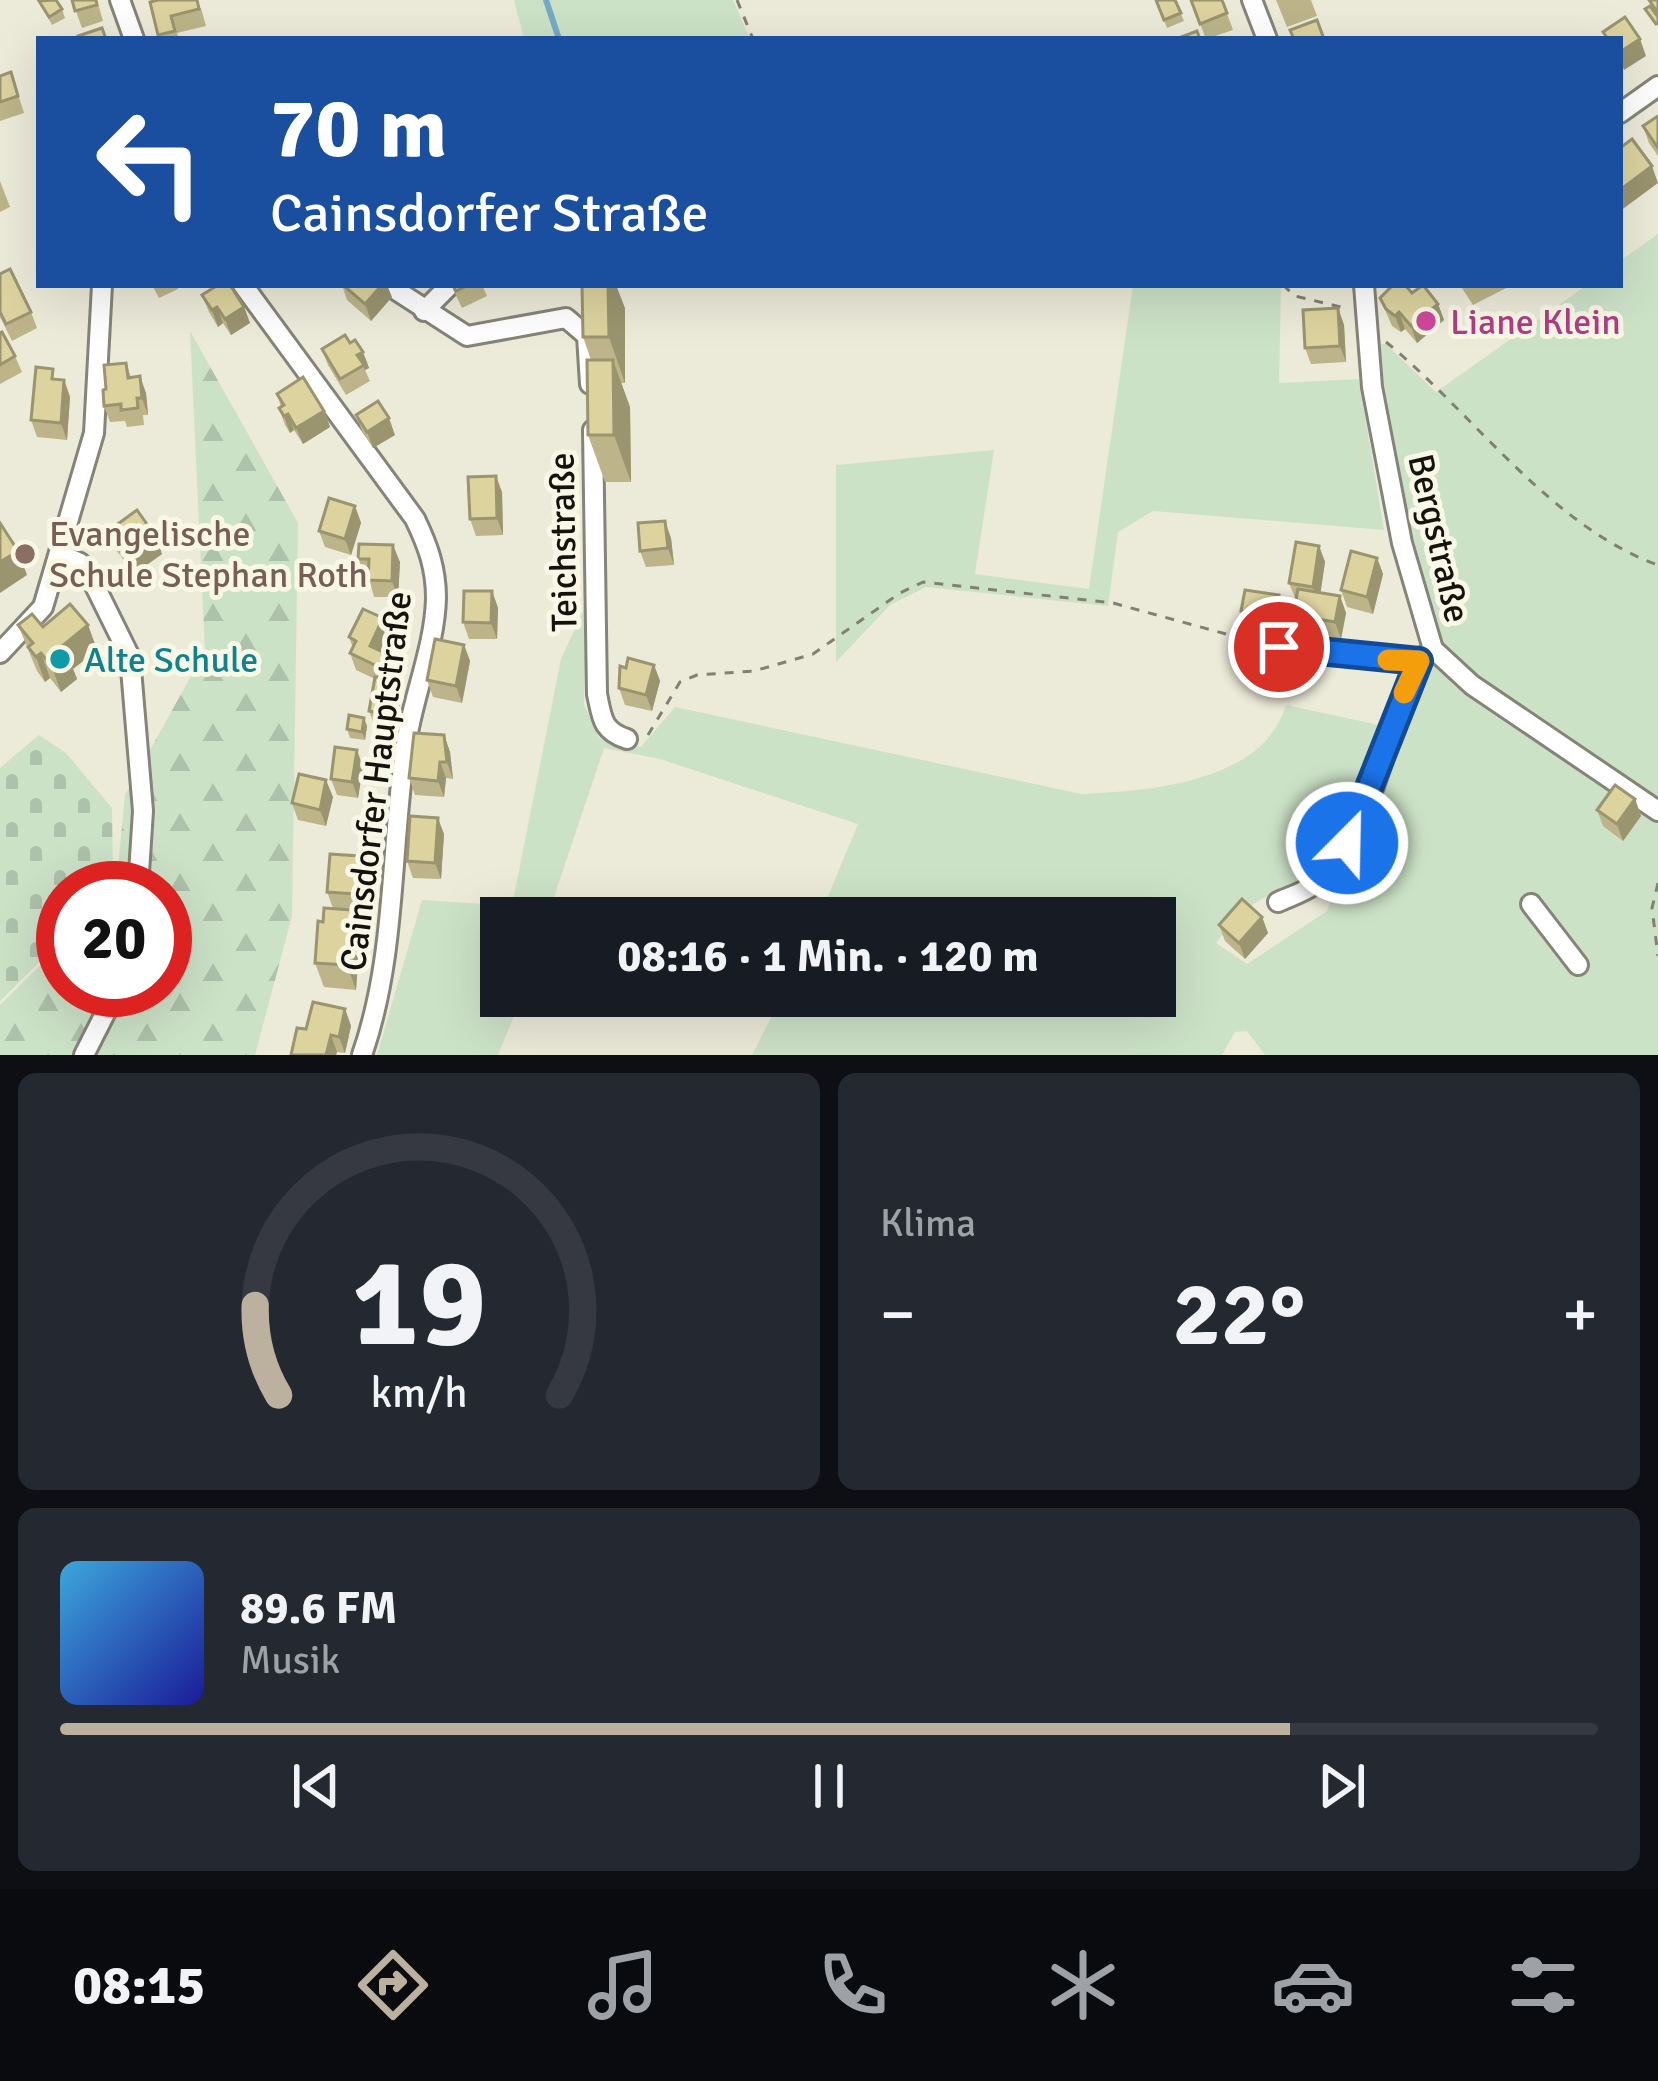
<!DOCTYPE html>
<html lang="de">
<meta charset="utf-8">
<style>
body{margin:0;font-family:Signika,sans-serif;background:#242831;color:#f1f3f6;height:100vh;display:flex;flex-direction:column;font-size:45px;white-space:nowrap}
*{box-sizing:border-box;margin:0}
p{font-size:39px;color:#9ea1a6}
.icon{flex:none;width:66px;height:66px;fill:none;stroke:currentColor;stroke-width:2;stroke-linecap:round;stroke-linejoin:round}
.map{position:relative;height:1055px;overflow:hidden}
.drawer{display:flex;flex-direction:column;gap:18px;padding:18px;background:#0d0f14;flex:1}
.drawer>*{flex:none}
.guide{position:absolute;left:36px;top:36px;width:1587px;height:252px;border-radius:0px;box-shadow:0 12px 48px #0002;background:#1a4fa0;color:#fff;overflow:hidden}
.speed{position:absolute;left:36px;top:861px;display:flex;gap:24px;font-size:60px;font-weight:700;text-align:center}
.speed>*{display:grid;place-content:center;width:156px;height:156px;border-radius:50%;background:#171b24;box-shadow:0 12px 48px #0002;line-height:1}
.speed .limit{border:18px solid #d22;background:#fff;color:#111}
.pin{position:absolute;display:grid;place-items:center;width:102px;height:102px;color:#fff;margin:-51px;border:6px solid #fff;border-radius:50%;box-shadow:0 3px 12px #0007}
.me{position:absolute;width:132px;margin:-66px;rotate:23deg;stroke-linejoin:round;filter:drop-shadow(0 0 9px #0008)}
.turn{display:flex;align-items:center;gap:42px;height:252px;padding:0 36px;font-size:54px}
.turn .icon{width:156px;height:156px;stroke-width:2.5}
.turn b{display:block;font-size:84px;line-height:102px}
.big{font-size:90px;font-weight:700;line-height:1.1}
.drawer .widget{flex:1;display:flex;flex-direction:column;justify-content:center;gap:18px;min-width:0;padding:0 42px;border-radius:18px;background:#242831}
.drawer .dial{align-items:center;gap:0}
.dial svg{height:312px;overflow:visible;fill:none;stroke:#363941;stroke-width:7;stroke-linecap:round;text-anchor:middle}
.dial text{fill:#f1f3f6;stroke:none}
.song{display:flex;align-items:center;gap:36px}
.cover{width:144px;height:144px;border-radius:18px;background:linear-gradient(135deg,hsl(200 70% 55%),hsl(240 70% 35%))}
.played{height:12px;border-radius:6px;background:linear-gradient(90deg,#bcb09e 80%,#363941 80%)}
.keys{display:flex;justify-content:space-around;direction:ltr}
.heat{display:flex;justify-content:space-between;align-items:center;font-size:66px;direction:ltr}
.drawer .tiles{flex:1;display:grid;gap:18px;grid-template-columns:1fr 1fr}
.widget:last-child{grid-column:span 2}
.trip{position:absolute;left:480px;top:897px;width:696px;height:120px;border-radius:0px;background:#171b24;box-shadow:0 12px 48px #0002;font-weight:700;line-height:120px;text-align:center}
.tab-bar{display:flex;height:192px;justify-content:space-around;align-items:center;background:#090b0e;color:#9ea1a6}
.tab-bar .icon{width:84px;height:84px}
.tab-bar .current{color:#bcb09e}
.tab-bar b{font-size:54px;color:#f1f3f6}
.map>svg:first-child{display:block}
.green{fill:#cce2c7}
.forest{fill:url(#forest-firs)}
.cemetery{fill:url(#cemetery-stones)}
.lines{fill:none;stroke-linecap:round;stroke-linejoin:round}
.stream{stroke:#75abc6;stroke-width:6}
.minor-casing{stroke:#868476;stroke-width:24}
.path{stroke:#818074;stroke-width:3;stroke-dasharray:9 9;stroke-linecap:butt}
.minor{stroke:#fff;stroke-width:18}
.wall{fill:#bdb589}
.shaded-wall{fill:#9a946f}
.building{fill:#dcd39f;stroke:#9a946f;stroke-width:3}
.route-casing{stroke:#114b97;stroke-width:30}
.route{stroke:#1a73e8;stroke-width:21}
.slow{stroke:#f59e0b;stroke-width:21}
.hotel-dot{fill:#d1479c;stroke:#f9f7e6;stroke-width:4.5}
.education-dot{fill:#8d6e63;stroke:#f9f7e6;stroke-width:4.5}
.culture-dot{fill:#0f9aa8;stroke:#f9f7e6;stroke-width:4.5}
.labels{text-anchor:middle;stroke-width:10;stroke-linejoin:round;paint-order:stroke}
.hotel-label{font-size:36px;fill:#b23c85;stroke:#f9f7e6;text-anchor:start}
.education-label{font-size:36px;fill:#785e54;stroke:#f9f7e6;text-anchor:start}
.street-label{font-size:36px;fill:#13120c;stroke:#f9f7e6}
.culture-label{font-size:36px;fill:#0d838f;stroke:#f9f7e6;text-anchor:start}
</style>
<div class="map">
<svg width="1658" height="1055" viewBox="0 0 1658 1055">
<defs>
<pattern id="forest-firs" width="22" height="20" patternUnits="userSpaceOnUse" patternTransform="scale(3)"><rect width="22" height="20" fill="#cce2c7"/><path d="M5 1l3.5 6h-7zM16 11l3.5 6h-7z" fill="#aec1aa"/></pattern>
<pattern id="cemetery-stones" width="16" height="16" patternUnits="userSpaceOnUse" patternTransform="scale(3)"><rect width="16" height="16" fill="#cce2c7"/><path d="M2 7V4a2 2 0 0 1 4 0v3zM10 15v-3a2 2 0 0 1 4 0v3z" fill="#aec1aa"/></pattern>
</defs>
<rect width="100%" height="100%" fill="#ecead9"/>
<g class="green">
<path d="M514,0H733L750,39H524Z"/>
<path d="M1658,234V1055H1265L1247,1031L1235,1032L1222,1055H752L782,996H1155V918H819L858,824L660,759L604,748L547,918H501V996H522L498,1055H377L422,900L512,906L561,659L586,605L584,705L599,738L641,747L675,707L1081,794C1149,791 1263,783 1286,705L1384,726C1368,772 1342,862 1297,886C1295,887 1281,890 1279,891C1250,902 1234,919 1216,943L1247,964L1327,911L1419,677L1441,642C1411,545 1386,446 1380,344H1386L1436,392L1587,285H1620V261Z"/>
<path d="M1133,285H1281L1279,383L1359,379L1384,530L1153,511L1118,532L1108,606L926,587L890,605L836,662V465L994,450L975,574L1089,589Z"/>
</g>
<path class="forest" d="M190,331L298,523L292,916L255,1055H0V1005L63,943V990H165V888H116L125,795L205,651Z"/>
<path class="cemetery" d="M39,735L66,753L112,808L113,888H63V939L0,1001V768Z"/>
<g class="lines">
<path class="stream" d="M546,0L559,39"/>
<defs>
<g id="minor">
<path d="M120,0L134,39"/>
<path d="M1252,0L1267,39"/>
<path d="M1620,113L1658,86"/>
<path d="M243,285L415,519C428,546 436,568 436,598C435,646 413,696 406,744C390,848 397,954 362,1055"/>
<path d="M388,285L467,336L566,318L587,336L590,384"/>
<path d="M1364,285L1372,387L1402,543L1433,649L1472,685L1658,811"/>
<path d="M424,311L450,285"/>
<path d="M593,430L597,694C602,718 602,731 627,739"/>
<path d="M60,554L80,563L92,580L130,657L143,811L138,888"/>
<path d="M1279,647L1401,661H1419L1427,654"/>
<path d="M0,653L43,607L94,433L102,285"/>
<path d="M1278,902C1289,897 1302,893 1312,886C1374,840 1385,727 1419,661"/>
<path d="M1531,904L1578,965"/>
<path d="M84,1055L117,990"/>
</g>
</defs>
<use href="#minor" class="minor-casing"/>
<g class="path">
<path d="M737,0L753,39"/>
<path d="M1283,285L1295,296L1349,309"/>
<path d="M1386,342C1472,412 1551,527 1658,565"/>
<path d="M648,735L680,682L697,675L754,671L813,654L900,593L923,582L1113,603L1259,643"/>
<path d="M1658,883L1652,908L1658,956"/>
</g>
<use href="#minor" class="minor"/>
</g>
<g class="wall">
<path d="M72,0H97L103,21L82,28Z"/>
<path d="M1156,0H1175L1184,21L1167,28Z"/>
<path d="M1191,0H1222L1233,30L1206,39Z"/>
<path d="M1276,0H1311L1317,16L1287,27Z"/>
<path d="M39,1L62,9L65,18L52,25Z"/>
<path d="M150,2L201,8L206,26L177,33L179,39H160Z"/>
<path d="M11,72L24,113L0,121V76Z"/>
<path d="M1658,116V156L1649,143L1643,126Z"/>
<path d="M0,181L10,207L0,212Z"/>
<path d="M0,274L31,312L37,328L12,341L0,317Z"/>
<path d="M152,285H177L178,289L159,298Z"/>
<path d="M342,285L392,297L371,321L347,300Z"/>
<path d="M451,285H482L487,296L462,308Z"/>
<path d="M1460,285H1512L1473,305Z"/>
<path d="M1412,293L1438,304L1444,320L1417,343L1405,329L1401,332L1392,326L1380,298Z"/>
<path d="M202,295L244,307L250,323L231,335L223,323L218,327L209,312Z"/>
<path d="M625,308V383H621L630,407L631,482H605L588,435L591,360L583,337Z"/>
<path d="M1338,308L1344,325L1346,362L1311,364L1305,348Z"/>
<path d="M0,333L15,356L22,372L0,384Z"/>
<path d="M350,343L363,352L369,368L365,370L370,381L346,395L328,365L322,349Z"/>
<path d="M126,363L131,377L146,393L148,415H143L144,425L127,427L125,421L110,422L104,406L106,389Z"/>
<path d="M64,380L70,397L67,440L37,437L31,420Z"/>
<path d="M277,394L324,411L330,427L303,444L294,430L290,433L285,425L279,408L281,407Z"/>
<path d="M356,415L395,435L373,448L362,431Z"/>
<path d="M502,492L503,535L476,536L470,519Z"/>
<path d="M355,506L361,523L351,555L325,547L319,531Z"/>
<path d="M108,531L162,554L134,574L114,547Z"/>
<path d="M671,538L674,565L646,567L640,551Z"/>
<path d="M1319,546L1325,562L1320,593L1340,596L1346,613L1341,639L1300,631L1293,615L1296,600L1289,583Z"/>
<path d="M1377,558L1383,574L1373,614L1347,607L1341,590Z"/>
<path d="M358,559L400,562L398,597H374L368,575H364Z"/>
<path d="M492,591L498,608L497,639H469L463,622Z"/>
<path d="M1279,595L1285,612L1282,633L1247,628L1241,611Z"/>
<path d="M383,618L389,635L381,651L385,653L392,670L387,679L395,680L401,697L395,730L375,727L369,711L375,679L356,670L350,653L353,648L349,637Z"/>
<path d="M18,625L43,627L88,625L97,650L73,669L77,679L61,692L50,678L45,682L37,671Z"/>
<path d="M464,645L470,661L462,703L433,697L427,680Z"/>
<path d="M654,665L660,681L652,711L625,705L619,688L626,668Z"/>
<path d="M367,726L365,740L350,738L347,729Z"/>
<path d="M444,735L450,752L453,779L446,778L444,797L415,795L409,778Z"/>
<path d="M363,767L358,798L337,795L331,779Z"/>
<path d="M333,797L326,826L298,820L292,803Z"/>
<path d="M1635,799L1641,816L1623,841L1603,826L1597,810Z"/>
<path d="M444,834L441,879L413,878L407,861Z"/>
<path d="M365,872L362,910L333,908L327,892Z"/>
<path d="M351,910L360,934L356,990L324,987L315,963L323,922Z"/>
<path d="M1262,917L1268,933L1245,959L1225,941L1219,925Z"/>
<path d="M345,1009L351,1026L345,1053L337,1052L336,1055H291L306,1029Z"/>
</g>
<g class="shaded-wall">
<path d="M1640,39L1646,56L1624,70L1620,60V52Z"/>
<path d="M1652,166L1658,183L1620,211V190Z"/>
<path d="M382,285H387L392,297L371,321L365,304Z"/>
<path d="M608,285H616L625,308V383L609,337Z"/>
<path d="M1438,304L1444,320L1417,343L1411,326Z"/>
<path d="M217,307L223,323L218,327L212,310Z"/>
<path d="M244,307L250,323L231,335L225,319Z"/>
<path d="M1338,308L1344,325L1346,362L1340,346Z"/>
<path d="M1399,312L1405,329L1401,332L1395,316Z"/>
<path d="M363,352L369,368L365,370L357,355Z"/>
<path d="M613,360L630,407L631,482L614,435Z"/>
<path d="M140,376L146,393L148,415L142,398Z"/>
<path d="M64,380L70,397L67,440L61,423Z"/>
<path d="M324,411L330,427L303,444L296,428Z"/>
<path d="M288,414L294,430L290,433L284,416Z"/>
<path d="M389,418L395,435L373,448L367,432Z"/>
<path d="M496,476L502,492L503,535L497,518Z"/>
<path d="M355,506L361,523L351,555L345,539Z"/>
<path d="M665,521L671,538L674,565L668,548Z"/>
<path d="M156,537L162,554L134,574L128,558Z"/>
<path d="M393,545L400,562L398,597L392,581Z"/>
<path d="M1319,546L1325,562L1319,604L1313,587Z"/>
<path d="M18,551L27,575L0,593V562Z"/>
<path d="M1377,558L1383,574L1373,614L1367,597Z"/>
<path d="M492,591L498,608L497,639L491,623Z"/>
<path d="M1279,595L1285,612L1282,633L1276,616Z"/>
<path d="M1340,596L1346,613L1341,639L1335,622Z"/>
<path d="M383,618L389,635L376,663L370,646Z"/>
<path d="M88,625L97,650L73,669L77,679L61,692L52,667L61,647Z"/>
<path d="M464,645L470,661L462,703L456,686Z"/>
<path d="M41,653L50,678L45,682L36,657Z"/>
<path d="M385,653L392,670L385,683L379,667Z"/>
<path d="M654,665L660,681L652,711L646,695Z"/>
<path d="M395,680L401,697L395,730L389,714Z"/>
<path d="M364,718L367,726L365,740L362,732Z"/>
<path d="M444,735L450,752L453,779L447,762Z"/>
<path d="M357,750L363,767L358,798L352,782Z"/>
<path d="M440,762L446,778L444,797L438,781Z"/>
<path d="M326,780L333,797L326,826L320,810Z"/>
<path d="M1635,799L1641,816L1623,841L1617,824Z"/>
<path d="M438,818L444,834L441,879L435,863Z"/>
<path d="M359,856L365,872L362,910L356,894Z"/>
<path d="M351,910L360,934L356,990L347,965Z"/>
<path d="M1262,917L1268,933L1245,959L1239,943Z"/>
<path d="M345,1009L351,1026L345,1053L339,1037Z"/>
<path d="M331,1035L337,1052L336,1055H326Z"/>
</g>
<g class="building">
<path d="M56,0L62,9L49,17L39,1Z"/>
<path d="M72,0H96L97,5L75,11Z"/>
<path d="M158,0H197L199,9L171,16L175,31L158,35L150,2Z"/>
<path d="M1156,0H1175L1181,13L1164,20Z"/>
<path d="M1191,0H1222L1227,13L1200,24Z"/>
<path d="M1649,0H1658V13Z"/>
<path d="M1650,6L1658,17V23L1656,24L1645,9Z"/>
<path d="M1625,17L1640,39L1620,52V39H1608L1603,32Z"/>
<path d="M1317,20L1324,39H1294L1290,30Z"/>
<path d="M102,28L106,39H79L78,36Z"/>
<path d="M1197,31L1200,39H1182L1181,37Z"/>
<path d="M11,72L18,96L0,102V76Z"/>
<path d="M1658,116V148L1643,126Z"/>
<path d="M1632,139L1652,166L1620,190V148Z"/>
<path d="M10,269L31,312L6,324L0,312V274Z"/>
<path d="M218,285H230L244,307L225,319L217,307L212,310L202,295Z"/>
<path d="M343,285H382L365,304Z"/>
<path d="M453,285H469L456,291Z"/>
<path d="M582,285H608L609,337H583Z"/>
<path d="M1393,285H1405L1412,293L1423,285L1438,304L1411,326L1399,312L1395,316L1386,309L1380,298Z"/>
<path d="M1338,308L1340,346L1305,348L1303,310Z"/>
<path d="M2,332L15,356L0,365V333Z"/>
<path d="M345,335L350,343L355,340L363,352L357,355L364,365L340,379L322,349Z"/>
<path d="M587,360H613L614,435H588Z"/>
<path d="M126,363L128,378L140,376L142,398H137L138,408L121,410V404L104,406L103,390L106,389L104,365Z"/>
<path d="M36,367L53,369L52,379L64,380L61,423L31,420Z"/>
<path d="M303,377L324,411L296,428L288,414L284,416L279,408L284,405L277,394Z"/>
<path d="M378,401L389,418L367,432L356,415Z"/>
<path d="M496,476L497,518L470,519L468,477Z"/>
<path d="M329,498L355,506L345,539L319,531Z"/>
<path d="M137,510L156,537L128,558L108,531Z"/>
<path d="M665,521L668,548L640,551L638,523Z"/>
<path d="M0,523L18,551L0,562Z"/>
<path d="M1296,542L1319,546L1313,587L1289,583Z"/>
<path d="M359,544L393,545L392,581L368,580L369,559H358Z"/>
<path d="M1351,551L1377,558L1367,597L1341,590Z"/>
<path d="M1298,589L1340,596L1335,622L1293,615Z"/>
<path d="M1245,590L1279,595L1276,616L1241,611Z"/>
<path d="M464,591H492L491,623L463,622Z"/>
<path d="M70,604L88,625L61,647L68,655L52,667L41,653L36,657L28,647L33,643L18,625L32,614L43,627Z"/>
<path d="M363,609L383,618L370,646L385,653L379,667L350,653L356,641L349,637Z"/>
<path d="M435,639L464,645L456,686L427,680Z"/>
<path d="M628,658L654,665L646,695L619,688L620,666L626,668Z"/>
<path d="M375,677L395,680L389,714L369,711Z"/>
<path d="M349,715L364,718L362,732L347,729Z"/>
<path d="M414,733L444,735L447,762H440L438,781L409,778Z"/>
<path d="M335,747L357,750L352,782L331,779Z"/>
<path d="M299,774L326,780L320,810L292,803Z"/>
<path d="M1615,785L1635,799L1617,824L1597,810Z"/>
<path d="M410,816L438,818L435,863L407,861Z"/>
<path d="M330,854L359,856L356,894L327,892Z"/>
<path d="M1242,899L1262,917L1239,943L1219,925Z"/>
<path d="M324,908L351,910L347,965L315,963L318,921L323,922Z"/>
<path d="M313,1002L345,1009L339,1037L331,1035L326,1055H291L297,1028L306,1029Z"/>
</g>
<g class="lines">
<defs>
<path id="route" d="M1279,647L1419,661L1347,843"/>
</defs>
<use href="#route" class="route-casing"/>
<use href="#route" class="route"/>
<path class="slow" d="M1388,660L1419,661L1404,693"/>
</g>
<circle class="hotel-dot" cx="1426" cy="321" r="12"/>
<circle class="education-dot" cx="25" cy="554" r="12"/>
<circle class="culture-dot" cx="60" cy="659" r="12"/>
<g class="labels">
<g class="hotel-label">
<text x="1450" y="334">Liane Klein</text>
</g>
<g class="education-label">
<text x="49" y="546">Evangelische<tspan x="49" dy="41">Schule Stephan Roth</tspan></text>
</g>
<g class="street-label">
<text transform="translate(1440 538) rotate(77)" y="13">Bergstraße</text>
<text transform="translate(562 542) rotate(-91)" y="13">Teichstraße</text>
<text transform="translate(375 781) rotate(-83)" y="13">Cainsdorfer Hauptstraße</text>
</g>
<g class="culture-label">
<text x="84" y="672">Alte Schule</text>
</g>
</g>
</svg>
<div class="speed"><div class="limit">20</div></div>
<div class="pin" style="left:1279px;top:647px;background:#d93025"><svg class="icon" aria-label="arrive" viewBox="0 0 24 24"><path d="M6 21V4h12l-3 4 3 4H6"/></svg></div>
<svg class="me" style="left:1347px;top:843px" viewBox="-20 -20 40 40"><circle r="17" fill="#1a73e8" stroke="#fff" stroke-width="3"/><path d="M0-11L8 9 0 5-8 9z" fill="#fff"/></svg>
<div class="trip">08:16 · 1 Min. · 120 m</div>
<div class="guide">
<div class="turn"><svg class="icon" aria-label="left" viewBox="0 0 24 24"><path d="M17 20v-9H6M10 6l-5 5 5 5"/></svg><div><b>70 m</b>Cainsdorfer Straße</div></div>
</div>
</div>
<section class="drawer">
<div class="tiles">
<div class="widget dial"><svg viewBox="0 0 100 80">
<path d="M14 69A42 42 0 1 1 86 69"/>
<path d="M14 69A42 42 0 0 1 8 46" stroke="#bcb09e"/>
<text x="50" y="56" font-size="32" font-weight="700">19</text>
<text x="50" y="72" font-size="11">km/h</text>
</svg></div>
<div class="widget"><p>Klima</p>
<div class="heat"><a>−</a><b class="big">22°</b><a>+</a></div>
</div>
<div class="widget">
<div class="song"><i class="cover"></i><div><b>89.6 FM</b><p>Musik</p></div></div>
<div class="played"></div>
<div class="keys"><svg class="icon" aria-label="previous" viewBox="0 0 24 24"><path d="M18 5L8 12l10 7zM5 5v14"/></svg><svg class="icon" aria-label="pause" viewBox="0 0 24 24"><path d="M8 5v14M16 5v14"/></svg><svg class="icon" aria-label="next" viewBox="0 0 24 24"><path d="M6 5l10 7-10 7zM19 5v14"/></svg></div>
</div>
</div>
</section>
<nav class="tab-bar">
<b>08:15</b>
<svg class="icon current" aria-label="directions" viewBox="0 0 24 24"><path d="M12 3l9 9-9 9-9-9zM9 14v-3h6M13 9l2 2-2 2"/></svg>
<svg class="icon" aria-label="music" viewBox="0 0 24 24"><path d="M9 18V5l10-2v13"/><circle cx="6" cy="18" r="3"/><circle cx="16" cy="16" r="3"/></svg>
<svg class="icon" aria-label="phone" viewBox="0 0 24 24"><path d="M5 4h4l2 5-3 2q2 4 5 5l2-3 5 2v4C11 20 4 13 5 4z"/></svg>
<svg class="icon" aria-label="climate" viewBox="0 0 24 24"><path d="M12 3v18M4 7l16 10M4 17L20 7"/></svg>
<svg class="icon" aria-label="car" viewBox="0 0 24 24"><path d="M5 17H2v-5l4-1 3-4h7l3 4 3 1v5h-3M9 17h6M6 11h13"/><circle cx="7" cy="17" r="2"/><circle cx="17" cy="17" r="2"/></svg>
<svg class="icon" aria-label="filters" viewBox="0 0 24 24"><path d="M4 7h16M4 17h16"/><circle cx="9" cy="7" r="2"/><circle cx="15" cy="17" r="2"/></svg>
</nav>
